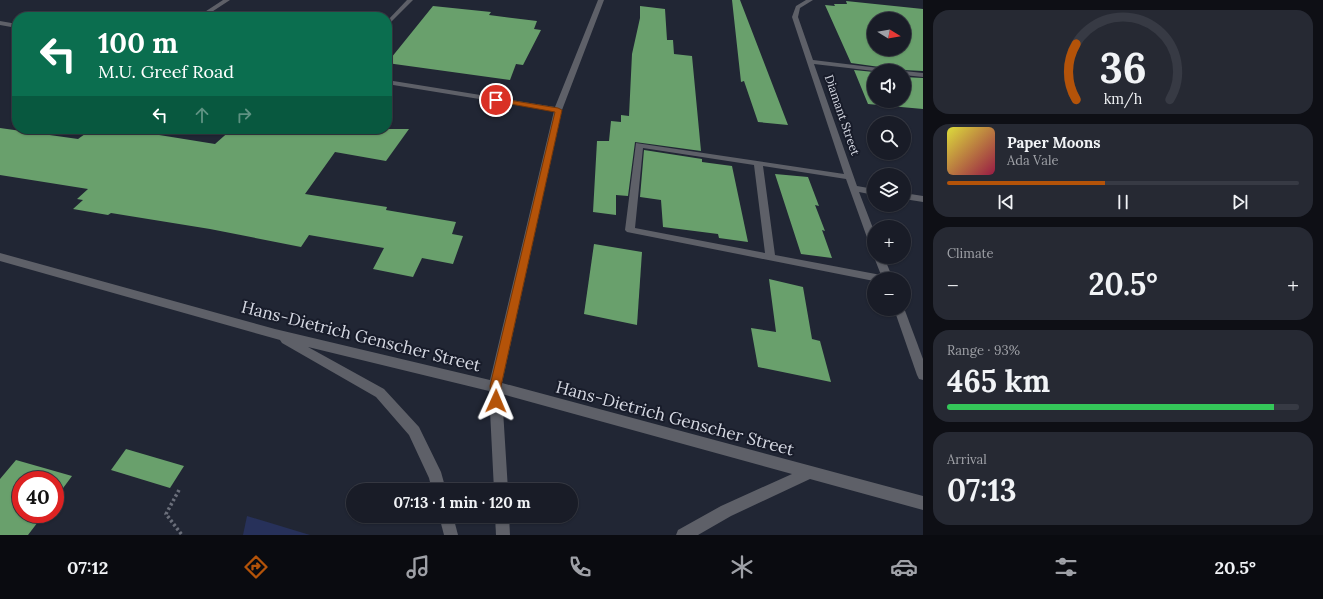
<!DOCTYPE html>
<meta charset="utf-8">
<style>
body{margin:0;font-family:Lora,serif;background:#262933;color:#f1f3f6;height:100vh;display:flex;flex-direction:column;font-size:15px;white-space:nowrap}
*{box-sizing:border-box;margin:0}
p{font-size:13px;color:#9fa1a7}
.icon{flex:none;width:22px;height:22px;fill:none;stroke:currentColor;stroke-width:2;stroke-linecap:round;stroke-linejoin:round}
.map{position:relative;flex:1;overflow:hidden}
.panel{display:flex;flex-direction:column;gap:10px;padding:10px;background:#0e0f15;width:400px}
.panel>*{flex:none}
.guide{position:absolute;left:12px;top:12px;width:380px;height:122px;border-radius:16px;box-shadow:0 1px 3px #0004,0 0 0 1px #373a44;background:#0b6e4f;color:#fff;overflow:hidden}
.needle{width:26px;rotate:101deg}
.buttons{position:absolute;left:867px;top:12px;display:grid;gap:8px}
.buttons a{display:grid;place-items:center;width:44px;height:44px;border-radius:50%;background:#191c27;box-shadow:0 1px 3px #0004,0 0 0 1px #373a44;font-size:20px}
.speed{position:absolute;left:12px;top:471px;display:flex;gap:8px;font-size:20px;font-weight:700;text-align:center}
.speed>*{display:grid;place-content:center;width:52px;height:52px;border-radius:50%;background:#191c27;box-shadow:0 1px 3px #0004,0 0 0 1px #373a44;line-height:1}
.speed .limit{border:6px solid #d22;background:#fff;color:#111}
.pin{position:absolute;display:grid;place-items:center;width:34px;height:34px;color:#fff;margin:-17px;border:2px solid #fff;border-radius:50%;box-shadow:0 1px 4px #0007}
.me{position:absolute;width:44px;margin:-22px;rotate:1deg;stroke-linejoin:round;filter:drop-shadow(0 0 3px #0008)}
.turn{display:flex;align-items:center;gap:14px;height:84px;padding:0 20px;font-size:18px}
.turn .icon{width:52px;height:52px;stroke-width:2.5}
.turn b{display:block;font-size:28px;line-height:34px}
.lanes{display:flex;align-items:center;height:38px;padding:0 20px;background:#0003;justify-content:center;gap:20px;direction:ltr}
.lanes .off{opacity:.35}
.big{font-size:30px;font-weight:800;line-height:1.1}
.panel .card{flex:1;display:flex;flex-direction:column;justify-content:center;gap:6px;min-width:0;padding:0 14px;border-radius:16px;background:#262933}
.panel .dial{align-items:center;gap:0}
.dial svg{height:104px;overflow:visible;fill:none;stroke:#373a44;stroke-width:7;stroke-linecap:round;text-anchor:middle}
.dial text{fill:#f1f3f6;stroke:none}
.song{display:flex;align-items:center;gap:12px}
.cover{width:48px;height:48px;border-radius:6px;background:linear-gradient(135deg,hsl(60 70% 55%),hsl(340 70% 35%))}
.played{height:4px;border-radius:2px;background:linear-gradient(90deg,#b45309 45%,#373a44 45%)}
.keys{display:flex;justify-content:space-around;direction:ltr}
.heat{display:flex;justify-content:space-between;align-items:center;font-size:22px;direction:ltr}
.charge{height:6px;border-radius:3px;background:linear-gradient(90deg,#34c759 93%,#373a44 0)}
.trip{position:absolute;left:346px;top:483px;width:232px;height:40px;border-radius:20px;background:#191c27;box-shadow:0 1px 3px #0004,0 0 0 1px #373a44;font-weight:800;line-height:40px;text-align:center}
.menu{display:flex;height:64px;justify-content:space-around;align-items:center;background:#0a0b10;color:#9fa1a7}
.menu .icon{width:28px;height:28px}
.menu .selected{color:#b45309}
.menu b{font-size:18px;color:#f1f3f6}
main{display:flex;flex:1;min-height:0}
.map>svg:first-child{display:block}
.green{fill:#27315a}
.building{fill:#69a06c;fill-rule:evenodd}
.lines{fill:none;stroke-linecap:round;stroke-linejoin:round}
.path{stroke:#6b6f7b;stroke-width:3.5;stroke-dasharray:2.5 2.5;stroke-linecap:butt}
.minor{fill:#5e6068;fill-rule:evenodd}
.route{fill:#b45309;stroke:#753606}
.labels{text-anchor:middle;stroke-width:4;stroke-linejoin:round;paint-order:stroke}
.far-street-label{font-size:12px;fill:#d5d8e2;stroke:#181c2a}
.near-street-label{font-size:17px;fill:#d5d8e2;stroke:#181c2a}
</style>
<main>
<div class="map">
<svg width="923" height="535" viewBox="0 0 923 535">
<rect width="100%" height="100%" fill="#212634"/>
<path class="green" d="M247,516L310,535H243Z"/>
<g class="building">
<path d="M732,0H740L788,125L758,122L744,81L741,82Z"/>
<path d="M846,1L923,9V71L904,70L902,71H891L887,68L851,63L825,5L835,6L834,4H847ZM874,19H904V49H874Z"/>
<path d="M433,6L491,12L489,15L537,21L534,29L541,30L523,65L516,64L510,80L387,63Z"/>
<path d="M640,6L665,9L667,40H673L674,54L692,56L701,151L635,142L628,196L616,195V215L593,212L597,141H609L611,121L621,122V115L629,116L632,54L640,18Z"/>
<path d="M854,70L874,72V101H904V77L923,78V109L868,104Z"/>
<path d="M0,128L78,139L92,129H122L215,144L232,129H409L386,161L335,152L305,194L387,207L386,210L456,222L452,234L463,236L453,264L422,258L413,277L373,269L384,248L309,235L301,247L210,229L111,213L108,215L73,209L83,200L77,199L88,189L0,175Z"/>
<path d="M644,150L702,159V162L732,166L748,242L719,238L718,234L663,227L661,200L640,197Z"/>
<path d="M775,174L808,177L819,206L815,205L825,231L822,230L832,258L801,254Z"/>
<path d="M594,244L642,252L637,325L584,314Z"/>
<path d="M769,279L803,287L812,339L820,341L831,382L758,367L751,328L776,332Z"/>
<path d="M126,449L184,466L170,488L111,470Z"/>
<path d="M16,460L72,476L55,499V480H21V514H44L28,535H0V479Z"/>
</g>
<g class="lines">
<path class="path" d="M179,490L166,514L182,535"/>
<g class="minor">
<path d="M223,0H230L204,17H197Z"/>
<path d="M407,0H413L387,26V21Z"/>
<path d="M598,0H604L562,110L502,383L923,496V510L810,479L731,516L698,535H676L678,530L721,506L792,474L502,394L508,490H494L489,391L308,347L384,389L419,427L441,472L446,490H432L429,478L409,435L376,397L282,343L280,340L0,261V253L275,329L490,380L554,111L387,84V80L555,107Z"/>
<path d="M806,0H813L800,8L798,17L813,60L887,69L890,71H874L814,64L857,186L874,189V195L859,192L874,231V246L869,243L846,179L763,166L775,255L881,275L874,257H884L893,279H874V281L627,232L625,230L636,143L844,174L792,17L796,6ZM643,148L754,165L765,253L635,228Z"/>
<path d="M0,21L17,24V28L0,25Z"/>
<path d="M904,71L923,73V77L904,75Z"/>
<path d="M904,193L923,196V202L904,199Z"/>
<path d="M904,308L923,359V380L919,379L917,375L894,309Z"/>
<path d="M439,516H453L458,535H444Z"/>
<path d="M495,516H509L510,535H496Z"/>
</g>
</g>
<path class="route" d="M496,98L558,108L562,110L501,386L502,401L500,405L496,406L492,405L490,386L555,112L494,101V99Z"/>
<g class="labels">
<g class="far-street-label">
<text transform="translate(842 115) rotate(71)" y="4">Diamant Street</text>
</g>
<g class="near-street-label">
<text transform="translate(361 336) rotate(14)" y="6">Hans-Dietrich Genscher Street</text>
<text transform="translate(675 418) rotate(15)" y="6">Hans-Dietrich Genscher Street</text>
</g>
</g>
</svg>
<div class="buttons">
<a><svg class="needle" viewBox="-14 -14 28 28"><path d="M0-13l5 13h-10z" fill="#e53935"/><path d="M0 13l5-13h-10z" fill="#9fa1a7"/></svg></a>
<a><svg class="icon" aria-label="sound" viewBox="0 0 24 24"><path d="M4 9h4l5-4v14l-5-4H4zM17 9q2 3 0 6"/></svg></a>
<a><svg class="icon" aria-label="search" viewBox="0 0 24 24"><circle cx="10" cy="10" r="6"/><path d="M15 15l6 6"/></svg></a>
<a><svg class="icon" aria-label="layers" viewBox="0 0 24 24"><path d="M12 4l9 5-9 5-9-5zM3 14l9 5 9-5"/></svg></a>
<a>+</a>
<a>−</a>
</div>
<div class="speed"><div class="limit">40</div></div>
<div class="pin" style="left:496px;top:100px;background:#d93025"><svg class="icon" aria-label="arrive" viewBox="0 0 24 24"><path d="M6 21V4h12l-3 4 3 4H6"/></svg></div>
<svg class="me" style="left:496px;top:401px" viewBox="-20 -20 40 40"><path d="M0-17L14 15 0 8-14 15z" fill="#b45309" stroke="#fff" stroke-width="4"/></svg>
<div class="trip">07:13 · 1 min · 120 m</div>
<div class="guide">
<div class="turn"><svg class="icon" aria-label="left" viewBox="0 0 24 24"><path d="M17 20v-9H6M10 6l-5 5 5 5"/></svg><div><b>100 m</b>M.U. Greef Road</div></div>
<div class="lanes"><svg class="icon" aria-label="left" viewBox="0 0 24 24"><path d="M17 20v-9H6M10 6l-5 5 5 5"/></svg><svg class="icon off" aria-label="ahead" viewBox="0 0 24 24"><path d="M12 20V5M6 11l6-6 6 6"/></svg><svg class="icon off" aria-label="right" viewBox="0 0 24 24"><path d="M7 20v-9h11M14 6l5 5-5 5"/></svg></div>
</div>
</div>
<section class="panel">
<div class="card dial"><svg viewBox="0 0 100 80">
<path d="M14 69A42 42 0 1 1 86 69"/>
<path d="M14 69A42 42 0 0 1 14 26" stroke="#b45309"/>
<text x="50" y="56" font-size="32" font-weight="700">36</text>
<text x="50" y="72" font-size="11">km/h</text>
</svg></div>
<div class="card">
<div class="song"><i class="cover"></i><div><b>Paper Moons</b><p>Ada Vale</p></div></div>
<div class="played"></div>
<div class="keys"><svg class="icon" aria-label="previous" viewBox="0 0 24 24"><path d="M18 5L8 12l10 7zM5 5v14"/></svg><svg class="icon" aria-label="pause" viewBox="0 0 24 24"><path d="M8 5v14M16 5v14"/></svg><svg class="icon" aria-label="next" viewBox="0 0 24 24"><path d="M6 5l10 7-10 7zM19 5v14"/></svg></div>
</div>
<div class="card"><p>Climate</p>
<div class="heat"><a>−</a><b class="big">20.5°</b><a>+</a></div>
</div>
<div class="card"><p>Range · 93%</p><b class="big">465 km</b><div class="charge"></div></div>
<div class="card"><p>Arrival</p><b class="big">07:13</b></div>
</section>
</main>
<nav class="menu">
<b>07:12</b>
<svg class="icon selected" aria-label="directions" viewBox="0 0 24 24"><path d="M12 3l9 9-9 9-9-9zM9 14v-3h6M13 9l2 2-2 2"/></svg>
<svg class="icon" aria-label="music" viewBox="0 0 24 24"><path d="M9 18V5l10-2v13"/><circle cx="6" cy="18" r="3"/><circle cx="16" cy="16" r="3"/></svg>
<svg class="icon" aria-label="phone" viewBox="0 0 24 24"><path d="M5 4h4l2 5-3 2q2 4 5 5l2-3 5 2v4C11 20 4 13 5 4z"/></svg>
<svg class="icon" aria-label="climate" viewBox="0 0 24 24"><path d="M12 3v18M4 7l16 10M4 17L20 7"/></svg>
<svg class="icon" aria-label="car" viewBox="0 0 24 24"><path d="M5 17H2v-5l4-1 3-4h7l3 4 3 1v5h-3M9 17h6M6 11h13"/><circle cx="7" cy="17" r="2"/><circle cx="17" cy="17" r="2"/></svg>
<svg class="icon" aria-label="filters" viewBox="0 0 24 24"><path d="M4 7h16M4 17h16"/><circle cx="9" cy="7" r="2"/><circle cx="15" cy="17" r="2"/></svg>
<b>20.5°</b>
</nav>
